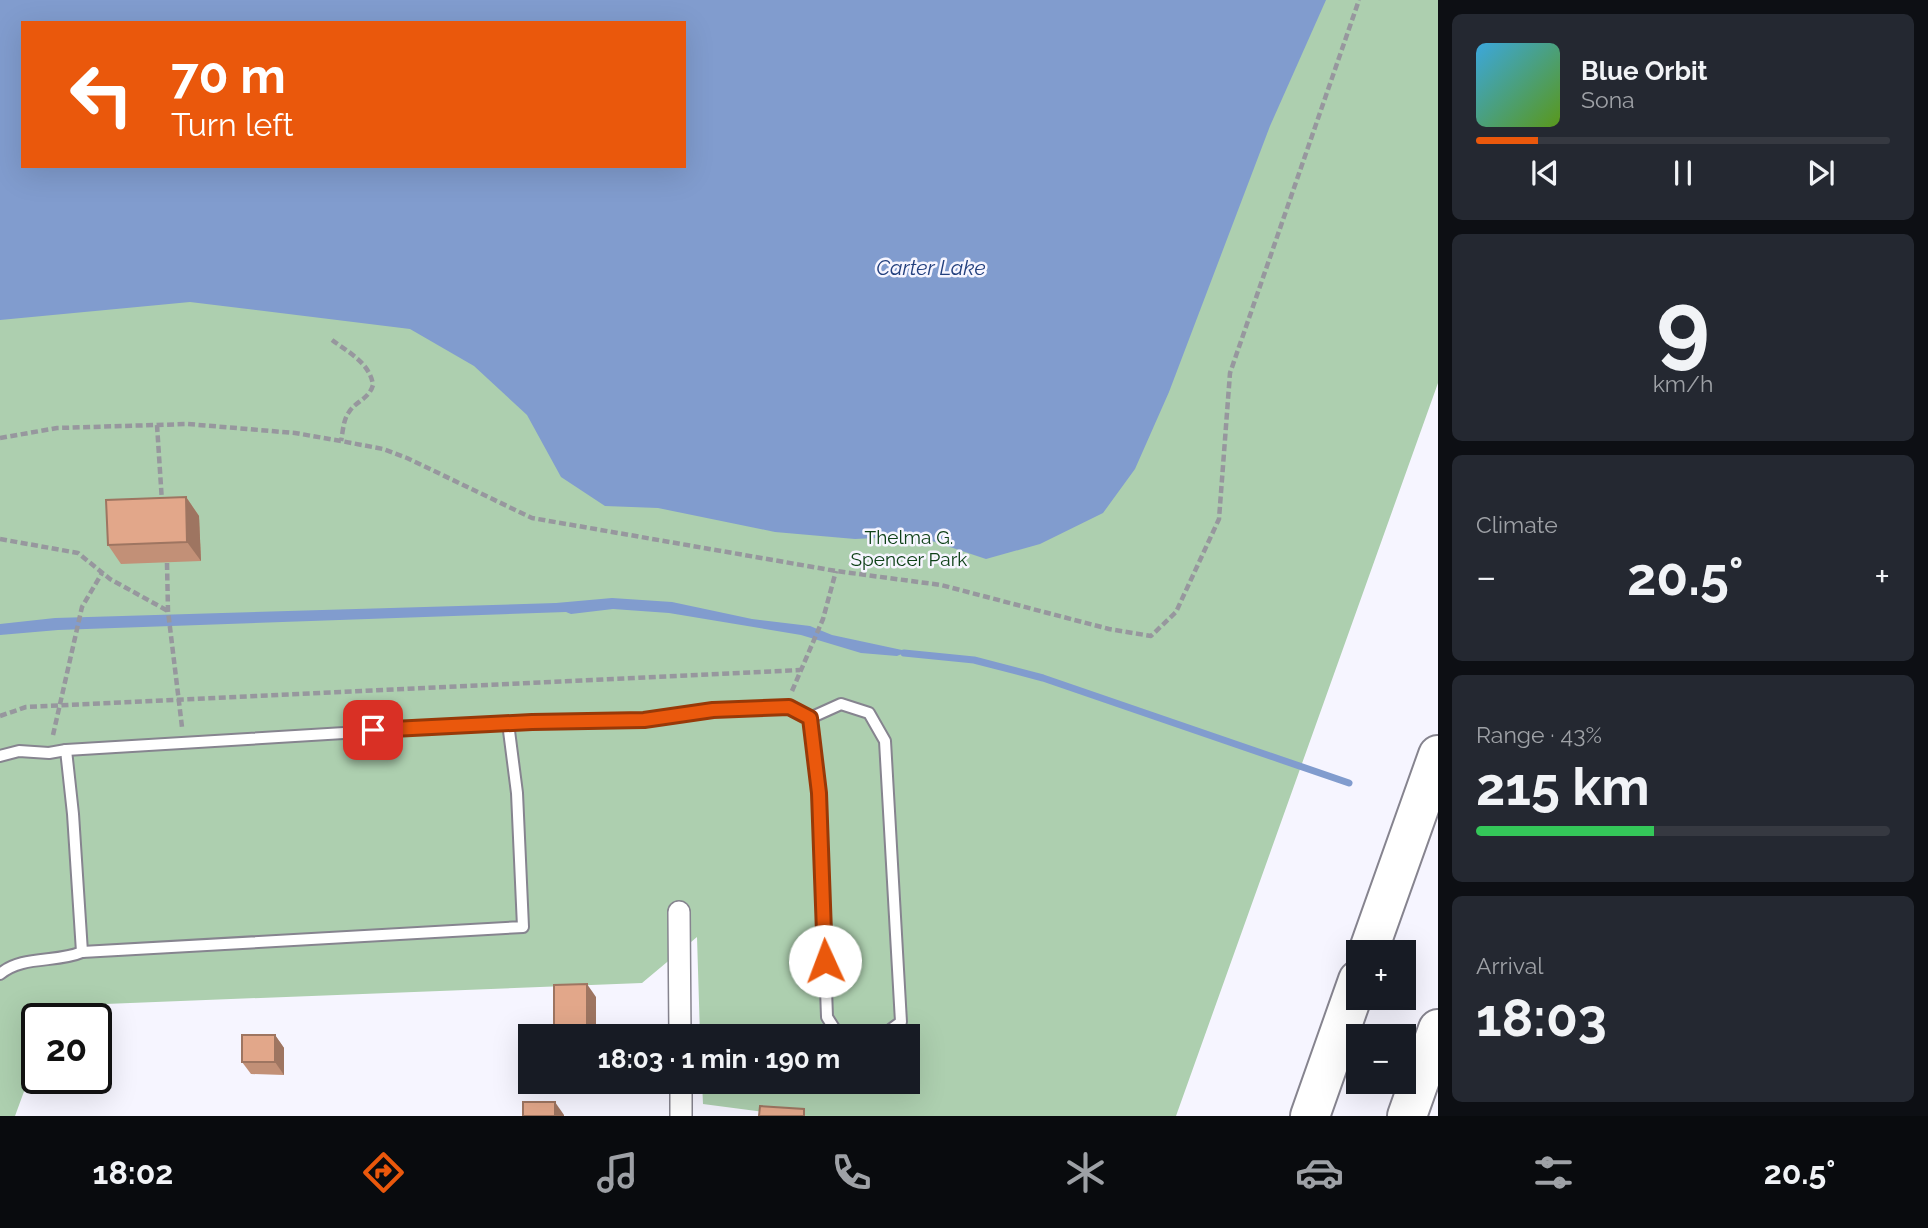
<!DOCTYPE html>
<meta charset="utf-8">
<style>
body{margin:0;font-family:Raleway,sans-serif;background:#242831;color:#f1f3f6;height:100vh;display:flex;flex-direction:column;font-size:26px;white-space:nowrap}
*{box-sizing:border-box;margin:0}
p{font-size:23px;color:#9ea1a6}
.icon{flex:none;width:38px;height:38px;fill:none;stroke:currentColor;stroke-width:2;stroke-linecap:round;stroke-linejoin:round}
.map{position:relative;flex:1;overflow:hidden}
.sheet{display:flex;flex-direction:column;gap:14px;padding:14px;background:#0d0f14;width:490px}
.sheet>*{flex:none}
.top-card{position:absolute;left:21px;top:21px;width:665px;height:147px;border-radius:0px;box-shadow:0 7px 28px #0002;background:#ea580c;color:#fff;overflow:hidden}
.tools{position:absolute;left:1346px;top:940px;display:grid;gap:14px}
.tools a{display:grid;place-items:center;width:70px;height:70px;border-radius:0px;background:#171b24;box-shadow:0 7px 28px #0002;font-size:35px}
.speed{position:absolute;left:21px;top:1003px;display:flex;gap:14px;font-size:35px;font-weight:700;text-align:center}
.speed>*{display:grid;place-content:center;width:91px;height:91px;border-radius:50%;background:#171b24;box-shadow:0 7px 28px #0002;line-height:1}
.speed .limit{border:4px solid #111;border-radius:10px;background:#fff;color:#111}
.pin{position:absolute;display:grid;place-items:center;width:60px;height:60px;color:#fff;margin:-30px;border-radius:14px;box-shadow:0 4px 10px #0006}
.me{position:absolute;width:77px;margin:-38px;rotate:358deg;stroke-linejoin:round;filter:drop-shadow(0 0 5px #0008)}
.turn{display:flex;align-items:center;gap:24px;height:147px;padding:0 35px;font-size:32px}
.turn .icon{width:91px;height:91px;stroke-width:2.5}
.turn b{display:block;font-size:49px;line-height:60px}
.big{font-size:52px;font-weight:700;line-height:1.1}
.sheet .tile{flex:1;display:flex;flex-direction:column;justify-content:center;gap:10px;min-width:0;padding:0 24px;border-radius:10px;background:#242831}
.sheet .dial{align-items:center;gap:0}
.dial b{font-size:91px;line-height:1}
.song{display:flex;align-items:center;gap:21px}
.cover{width:84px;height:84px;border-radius:10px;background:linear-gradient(135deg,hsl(200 70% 55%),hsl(90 70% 35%))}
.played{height:7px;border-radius:4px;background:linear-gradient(90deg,#ea580c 15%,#363941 15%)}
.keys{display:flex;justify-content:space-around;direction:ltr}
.heat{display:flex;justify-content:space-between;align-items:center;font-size:38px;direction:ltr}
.charge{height:10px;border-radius:5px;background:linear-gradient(90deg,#34c759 43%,#363941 0)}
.trip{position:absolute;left:518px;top:1024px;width:402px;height:70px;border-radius:0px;background:#171b24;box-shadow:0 7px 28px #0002;font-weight:700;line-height:70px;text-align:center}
.menu{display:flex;height:112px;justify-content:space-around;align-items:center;background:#090b0e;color:#9ea1a6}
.menu .icon{width:49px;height:49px}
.menu .selected{color:#ea580c}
.menu b{font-size:32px;color:#f1f3f6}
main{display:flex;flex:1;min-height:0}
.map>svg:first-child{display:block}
.green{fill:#adcfaf;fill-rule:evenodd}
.water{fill:#819cce;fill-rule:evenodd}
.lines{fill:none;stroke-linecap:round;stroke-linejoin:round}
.stream{stroke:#819cce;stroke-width:7}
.lane-casing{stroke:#86848f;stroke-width:14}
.street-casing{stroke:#86848f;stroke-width:24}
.highway-casing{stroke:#86848f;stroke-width:42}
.path{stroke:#97979e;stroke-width:4.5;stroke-dasharray:7 3.5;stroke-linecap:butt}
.lane{stroke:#fff;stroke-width:10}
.street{stroke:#fff;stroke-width:21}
.highway{stroke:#fff;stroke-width:38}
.wall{fill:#c29077}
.shaded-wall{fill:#9e7561}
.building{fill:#e2a78a;stroke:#9e7561;stroke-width:2}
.route-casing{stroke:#983908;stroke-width:18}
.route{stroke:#ea580c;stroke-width:12}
.labels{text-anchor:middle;stroke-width:5;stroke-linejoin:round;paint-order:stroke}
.park-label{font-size:19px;fill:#0e4117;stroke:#f6f5ff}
.water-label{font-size:21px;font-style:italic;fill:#23407e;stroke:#f6f5ff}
</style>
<main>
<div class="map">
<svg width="1438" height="1116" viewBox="0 0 1438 1116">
<rect width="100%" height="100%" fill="#f6f5ff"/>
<path class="green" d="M0,0H1438V383L1176,1116H794L703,1104L702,1082H908V1036H700L697,937L642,983L55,1006L50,1018H37V1056L15,1116H0ZM23,23H684V166H23Z"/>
<g class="water">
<path d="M0,0H1326L1270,126L1169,392L1135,469L1103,513L1040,544L986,559L917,536L855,539L775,532L658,508L605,506L561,477L527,415L474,366L410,329L190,302L0,320ZM23,23H684V166H23Z"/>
<path d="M612,598L672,602L752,619L810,626L832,635L902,650L904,653L897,656L861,653L801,635L669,613L613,609L571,614L566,612L58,630L0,635V624L55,618L556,603Z"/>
</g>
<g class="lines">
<path class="stream" d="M904,653L974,660L1043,678L1349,783"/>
<defs>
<g id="lane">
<path d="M810,718L841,704L869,713L885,741L901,1022L882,1036"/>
<path d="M810,718L819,793L827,1017L839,1036"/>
<path d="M508,723L644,720L713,710L789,707L810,718"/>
<path d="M0,756L19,751L49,753L66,750L508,723L517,793L523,927L82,952"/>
<path d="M0,974C22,955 57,963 82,952L73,814L66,750"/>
</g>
<g id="street">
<path d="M679,912L680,1036"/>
<path d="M681,1082V1116"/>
</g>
<g id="highway">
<path d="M1368,952L1438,755"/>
<path d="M1310,1116L1358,980"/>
<path d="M1407,1116L1438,1029"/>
</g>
</defs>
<use href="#lane" class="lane-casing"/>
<use href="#street" class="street-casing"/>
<use href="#highway" class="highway-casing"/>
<g class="path">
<path d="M332,340C348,352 370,363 373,385C369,399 356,401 349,412C343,420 343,432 341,441"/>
<path d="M157,425L162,502"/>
<path d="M0,438L57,428L188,424L295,433L341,441L383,449L407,458L532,518L836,571L941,585L1109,629L1151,636L1176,612L1219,519L1230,373L1359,0"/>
<path d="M0,539L78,553L110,579L168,611"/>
<path d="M167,563L168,611L182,727"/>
<path d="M792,691L823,619L836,571"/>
<path d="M0,716L26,707L800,670"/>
<path d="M53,735L82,607L102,573"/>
</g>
<use href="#lane" class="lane"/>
<use href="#street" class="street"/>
<use href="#highway" class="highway"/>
</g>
<g class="wall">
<path d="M186,497L199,516L201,561L121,564L108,545Z"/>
<path d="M275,1035L284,1048V1075L251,1074L242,1062Z"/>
<path d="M572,1082H602V1085H574Z"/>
</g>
<g class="shaded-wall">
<path d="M186,497L199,516L201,561L187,542Z"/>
<path d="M587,984L596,997V1036H587Z"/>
<path d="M275,1035L284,1048V1075L275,1062Z"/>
<path d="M555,1102L564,1115V1116H555Z"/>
</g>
<g class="building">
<path d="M186,497L187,542L108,545L106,500Z"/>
<path d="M587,984V1036H554V985Z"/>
<rect x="242" y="1035" width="33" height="27"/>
<rect x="523" y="1102" width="32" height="14"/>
<path d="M760,1106L804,1109V1116H759Z"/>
</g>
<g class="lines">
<defs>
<path id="route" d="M373,730L532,722L644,720L713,710L789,707L810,718L819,793L825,961"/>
</defs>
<use href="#route" class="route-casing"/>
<use href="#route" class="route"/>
</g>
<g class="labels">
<g class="park-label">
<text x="909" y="544">Thelma G.<tspan x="909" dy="22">Spencer Park</tspan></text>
</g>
<g class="water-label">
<text x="931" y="275">Carter Lake</text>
</g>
</g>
</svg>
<div class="tools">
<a>+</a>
<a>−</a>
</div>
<div class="speed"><div class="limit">20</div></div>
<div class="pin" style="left:373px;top:730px;background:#d93025"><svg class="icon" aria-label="arrive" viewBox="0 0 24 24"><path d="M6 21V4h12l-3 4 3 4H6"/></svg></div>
<svg class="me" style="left:825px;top:961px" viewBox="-20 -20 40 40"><circle r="19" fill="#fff"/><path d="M0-13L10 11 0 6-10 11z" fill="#ea580c"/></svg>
<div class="trip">18:03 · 1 min · 190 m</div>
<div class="top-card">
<div class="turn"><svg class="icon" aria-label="left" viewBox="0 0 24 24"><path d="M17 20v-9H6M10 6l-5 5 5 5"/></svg><div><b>70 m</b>Turn left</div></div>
</div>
</div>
<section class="sheet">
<div class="tile">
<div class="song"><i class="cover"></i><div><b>Blue Orbit</b><p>Sona</p></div></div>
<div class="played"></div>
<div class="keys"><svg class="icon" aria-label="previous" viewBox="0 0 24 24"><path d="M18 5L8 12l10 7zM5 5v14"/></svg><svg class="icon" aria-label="pause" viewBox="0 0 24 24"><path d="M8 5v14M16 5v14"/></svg><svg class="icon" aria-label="next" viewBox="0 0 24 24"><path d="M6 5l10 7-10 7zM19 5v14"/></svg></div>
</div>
<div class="tile dial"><b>9</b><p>km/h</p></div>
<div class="tile"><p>Climate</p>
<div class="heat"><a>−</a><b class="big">20.5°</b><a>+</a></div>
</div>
<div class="tile"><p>Range · 43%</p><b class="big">215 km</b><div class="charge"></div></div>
<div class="tile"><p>Arrival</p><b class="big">18:03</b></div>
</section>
</main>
<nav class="menu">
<b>18:02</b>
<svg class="icon selected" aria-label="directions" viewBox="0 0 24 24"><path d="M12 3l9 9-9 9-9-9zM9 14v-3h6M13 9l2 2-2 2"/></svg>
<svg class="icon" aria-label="music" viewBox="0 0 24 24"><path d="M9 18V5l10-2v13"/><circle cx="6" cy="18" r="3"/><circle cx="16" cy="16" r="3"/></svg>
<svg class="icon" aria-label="phone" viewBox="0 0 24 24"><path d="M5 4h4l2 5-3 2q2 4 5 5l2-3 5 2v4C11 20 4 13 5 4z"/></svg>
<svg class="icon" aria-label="climate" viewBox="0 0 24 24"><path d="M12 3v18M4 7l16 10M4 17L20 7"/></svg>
<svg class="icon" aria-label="car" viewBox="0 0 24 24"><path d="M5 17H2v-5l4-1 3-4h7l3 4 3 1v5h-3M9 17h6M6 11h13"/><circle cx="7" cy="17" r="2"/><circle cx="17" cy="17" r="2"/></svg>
<svg class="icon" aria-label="filters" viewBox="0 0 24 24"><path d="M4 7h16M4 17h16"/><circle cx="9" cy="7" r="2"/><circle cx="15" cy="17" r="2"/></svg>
<b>20.5°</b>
</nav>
